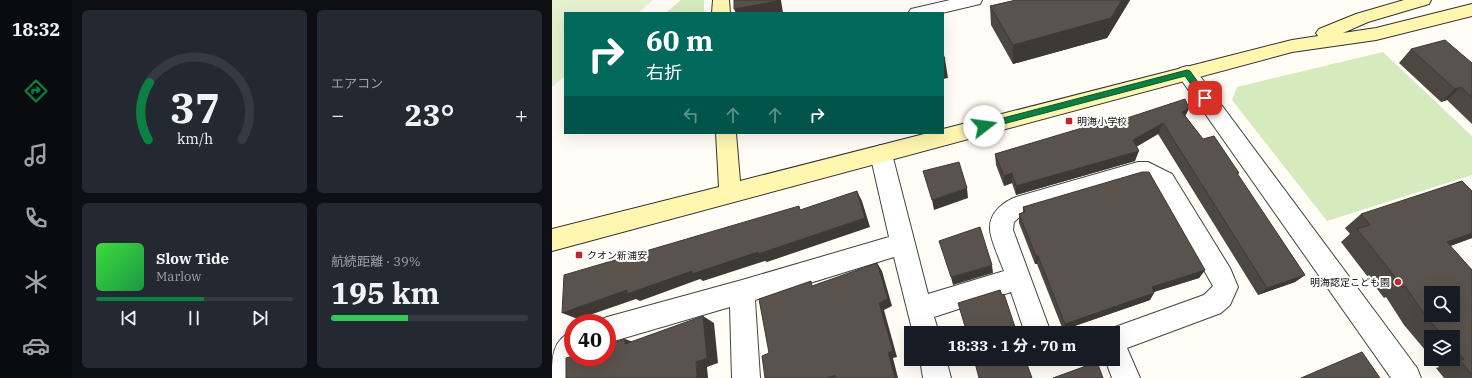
<!DOCTYPE html>
<html lang="ja">
<meta charset="utf-8">
<style>
body{margin:0;font-family:"IBM Plex Serif","Noto Sans JP",serif;background:#242831;color:#f1f3f6;height:100vh;display:flex;flex-direction:column;font-size:15px;white-space:nowrap}
*{box-sizing:border-box;margin:0}
p{font-size:13px;color:#9ea1a6}
.icon{flex:none;width:22px;height:22px;fill:none;stroke:currentColor;stroke-width:2;stroke-linecap:round;stroke-linejoin:round}
.map{position:relative;flex:1;overflow:hidden}
.details{display:flex;flex-direction:column;gap:10px;padding:10px;background:#0d0f14;width:480px}
.details>*{flex:none}
.hud{position:absolute;left:12px;top:12px;width:380px;height:122px;border-radius:0px;box-shadow:0 4px 16px #0002;background:#00695c;color:#fff;overflow:hidden}
.tools{position:absolute;left:872px;top:286px;display:grid;gap:8px}
.tools a{display:grid;place-items:center;width:36px;height:36px;border-radius:0px;background:#171b24;box-shadow:0 4px 16px #0002;font-size:20px}
.speed{position:absolute;left:12px;top:314px;display:flex;gap:8px;font-size:20px;font-weight:700;text-align:center}
.speed>*{display:grid;place-content:center;width:52px;height:52px;border-radius:50%;background:#171b24;box-shadow:0 4px 16px #0002;line-height:1}
.speed .limit{border:6px solid #d22;background:#fff;color:#111}
.pin{position:absolute;display:grid;place-items:center;width:34px;height:34px;color:#fff;margin:-17px;border-radius:8px;box-shadow:0 2px 6px #0006}
.me{position:absolute;width:44px;margin:-22px;rotate:75deg;stroke-linejoin:round;filter:drop-shadow(0 0 3px #0008)}
.turn{display:flex;align-items:center;gap:14px;height:84px;padding:0 16px;font-size:18px}
.turn .icon{width:52px;height:52px;stroke-width:2.5}
.turn b{display:block;font-size:28px;line-height:34px}
.lanes{display:flex;align-items:center;height:38px;padding:0 16px;background:#0003;justify-content:center;gap:20px;direction:ltr}
.lanes .off{opacity:.35}
.big{font-size:30px;font-weight:700;line-height:1.1}
.details .card{flex:1;display:flex;flex-direction:column;justify-content:center;gap:6px;min-width:0;padding:0 14px;border-radius:6px;background:#242831}
.details .dial{align-items:center;gap:0}
.dial svg{height:104px;overflow:visible;fill:none;stroke:#363941;stroke-width:7;stroke-linecap:round;text-anchor:middle}
.dial text{fill:#f1f3f6;stroke:none}
.song{display:flex;align-items:center;gap:12px}
.cover{width:48px;height:48px;border-radius:6px;background:linear-gradient(135deg,hsl(120 70% 55%),hsl(140 70% 35%))}
.played{height:4px;border-radius:2px;background:linear-gradient(90deg,#0b8043 55%,#363941 55%)}
.keys{display:flex;justify-content:space-around;direction:ltr}
.heat{display:flex;justify-content:space-between;align-items:center;font-size:22px;direction:ltr}
.charge{height:6px;border-radius:3px;background:linear-gradient(90deg,#34c759 39%,#363941 0)}
.details .tiles{flex:1;display:grid;gap:10px;grid-template-columns:repeat(2,1fr)}
.trip{position:absolute;left:352px;top:326px;width:216px;height:40px;border-radius:0px;background:#171b24;box-shadow:0 4px 16px #0002;font-weight:700;line-height:40px;text-align:center}
main{display:flex;flex:1;min-height:0}
.dock{display:flex;flex-direction:column;width:72px;justify-content:space-around;align-items:center;background:#090b0e;color:#9ea1a6}
.dock .icon{width:28px;height:28px}
.dock .on{color:#0b8043}
.dock b{font-size:18px;color:#f1f3f6}
.map>svg:first-child{display:block}
.green{fill:#d5ebbd}
.pitch{fill:#e6f2cf}
.lines{fill:none;stroke-linecap:round;stroke-linejoin:round}
.street-casing{stroke:#444;stroke-width:2}
.secondary-casing{stroke:#333;stroke-width:2}
.street{fill:#fff;fill-rule:evenodd}
.secondary{fill:#fff6b0;fill-rule:evenodd}
.wall{fill:#4d4742}
.shaded-wall{fill:#3f3936}
.building{fill:#5a524d;stroke:#3f3936;fill-rule:evenodd}
.route{fill:#0b8043;stroke:#07532c}
.poi-dot{fill:#c4262e;stroke:#fff;stroke-width:1.5}
.labels{text-anchor:middle;stroke-width:4;stroke-linejoin:round;paint-order:stroke}
.poi-label{font-size:10px;fill:#111;stroke:#fff;text-anchor:start}
</style>
<main>
<nav class="dock">
<b>18:32</b>
<svg class="icon on" aria-label="directions" viewBox="0 0 24 24"><path d="M12 3l9 9-9 9-9-9zM9 14v-3h6M13 9l2 2-2 2"/></svg>
<svg class="icon" aria-label="music" viewBox="0 0 24 24"><path d="M9 18V5l10-2v13"/><circle cx="6" cy="18" r="3"/><circle cx="16" cy="16" r="3"/></svg>
<svg class="icon" aria-label="phone" viewBox="0 0 24 24"><path d="M5 4h4l2 5-3 2q2 4 5 5l2-3 5 2v4C11 20 4 13 5 4z"/></svg>
<svg class="icon" aria-label="climate" viewBox="0 0 24 24"><path d="M12 3v18M4 7l16 10M4 17L20 7"/></svg>
<svg class="icon" aria-label="car" viewBox="0 0 24 24"><path d="M5 17H2v-5l4-1 3-4h7l3 4 3 1v5h-3M9 17h6M6 11h13"/><circle cx="7" cy="17" r="2"/><circle cx="17" cy="17" r="2"/></svg>
</nav>
<section class="details">
<div class="tiles">
<div class="card dial"><svg viewBox="0 0 100 80">
<path d="M14 69A42 42 0 1 1 86 69"/>
<path d="M14 69A42 42 0 0 1 15 25" stroke="#0b8043"/>
<text x="50" y="56" font-size="32" font-weight="700">37</text>
<text x="50" y="72" font-size="11">km/h</text>
</svg></div>
<div class="card"><p>エアコン</p>
<div class="heat"><a>−</a><b class="big">23°</b><a>+</a></div>
</div>
<div class="card">
<div class="song"><i class="cover"></i><div><b>Slow Tide</b><p>Marlow</p></div></div>
<div class="played"></div>
<div class="keys"><svg class="icon" aria-label="previous" viewBox="0 0 24 24"><path d="M18 5L8 12l10 7zM5 5v14"/></svg><svg class="icon" aria-label="pause" viewBox="0 0 24 24"><path d="M8 5v14M16 5v14"/></svg><svg class="icon" aria-label="next" viewBox="0 0 24 24"><path d="M6 5l10 7-10 7zM19 5v14"/></svg></div>
</div>
<div class="card"><p>航続距離 · 39%</p><b class="big">195 km</b><div class="charge"></div></div>
</div>
</section>
<div class="map">
<svg width="920" height="378" viewBox="0 0 920 378">
<rect width="100%" height="100%" fill="#fffdf5"/>
<g class="green">
<path d="M129,0H152V13L115,12Z"/>
<path d="M831,52L920,136V175L775,221L680,100L685,87Z"/>
</g>
<path class="pitch" d="M0,0H101L86,13H13V76L0,87Z"/>
<g class="lines">
<defs>
<g id="street">
<path d="M398,0H430L428,4L390,13H356L359,9Z"/>
<path d="M635,66L642,68L865,368L869,378H839L628,78L626,73L628,68Z"/>
<path d="M329,145L336,148L340,154L376,294L452,271C448,261 438,238 438,229C437,213 451,202 464,197L586,162H596L620,174L678,268L686,287L678,305L669,313L575,348L588,378H560L553,359H561V333H551L552,331L652,295L661,286L604,186L593,180H586L470,215L462,222L461,230L499,333H473L459,292L382,317L387,333H361L342,257L203,300L208,378H180L178,307L55,343V323H45L46,321L55,317L190,280L337,237L318,154L322,148Z"/>
<path d="M21,331V357H28L20,369L19,378H0C0,357 0,340 21,331Z"/>
<path d="M368,359H394L399,378H371Z"/>
</g>
<g id="secondary">
<path d="M161,0H177L178,13H160Z"/>
<path d="M852,0H879L877,4L816,22L791,33L824,28L920,4V16L824,40L740,52L0,251V229L167,187L164,133H184L188,181L376,133H391V129L740,40L766,36L764,33L767,29L804,14Z"/>
</g>
</defs>
<use href="#street" class="street-casing"/>
<use href="#secondary" class="secondary-casing"/>
<use href="#street" class="street"/>
<use href="#secondary" class="secondary"/>
</g>
<g class="wall">
<path d="M464,0H578L555,38L461,64L439,25L438,6Z"/>
<path d="M859,49L920,63V124L895,100L889,102L847,63Z"/>
<path d="M637,108L633,116L651,139L687,173L685,175L753,275L743,282L706,295L606,134L584,147L583,161L464,195L460,183L452,186L444,165L443,154L572,119Z"/>
<path d="M920,191V238L898,246L920,270V378H892L884,368L887,367L881,359H901V337H879V357L852,325L834,297L832,298L789,242L798,234L793,228L809,214Z"/>
<path d="M471,207L653,270L647,278L602,292L598,300L511,330L485,264H483L467,223V214L471,212Z"/>
</g>
<g class="shaded-wall">
<path d="M225,0H229L231,13H184L182,9Z"/>
<path d="M570,0H578L555,38L461,64V45Z"/>
<path d="M393,59L396,78L391,79V60Z"/>
<path d="M909,87L895,100L889,102L903,89Z"/>
<path d="M637,108L632,119L630,112Z"/>
<path d="M611,123L606,134L577,151L581,140Z"/>
<path d="M587,151L583,161L464,195V186Z"/>
<path d="M460,173V183L452,186V176Z"/>
<path d="M415,188L416,198L382,210L380,200Z"/>
<path d="M305,191L310,201L318,227L215,262L213,261L151,281L148,279L88,301L84,299L26,319L10,313Z"/>
<path d="M920,233V238L874,255L895,242Z"/>
<path d="M484,256H486L485,264H483Z"/>
<path d="M325,263L330,271L340,306L332,310L345,357L341,358L346,378H343L336,353L327,303Z"/>
<path d="M440,265L441,273L401,285L399,277Z"/>
<path d="M653,270L647,278L595,294L600,287Z"/>
<path d="M753,275L743,282L706,295L715,288Z"/>
<path d="M602,293L598,300L511,330L513,324Z"/>
<path d="M151,316L162,323L166,363L155,367L156,378H145L144,362Z"/>
<path d="M73,339L87,344H73Z"/>
<path d="M283,375L287,378H274Z"/>
</g>
<g class="building">
<path d="M182,0H225V1L182,9Z"/>
<path d="M464,0H570L559,18L461,45L438,6Z"/>
<path d="M893,40L920,63V97L909,87L903,89L859,49Z"/>
<path d="M391,54L393,59L391,60Z"/>
<path d="M633,99L637,108L630,112L651,139L662,136L687,173H685L753,275L715,288L611,123L581,140L587,151L464,186L460,173L452,176L443,154L570,116L572,119Z"/>
<path d="M407,162L415,188L380,200L371,171Z"/>
<path d="M590,172H597L653,270L600,287L602,293L513,324L486,256H484L467,214L473,212L471,207Z"/>
<path d="M910,181L920,191V233L895,242L920,270V375L908,360L912,359L901,347V337H892L873,315L853,286L851,287L805,229L818,225L809,214ZM879,293H901V315H879Z"/>
<path d="M305,191L313,218L206,254V252L140,274V271L75,294V290L10,313L12,275L247,206L248,210Z"/>
<path d="M428,227L440,265L399,277L387,241Z"/>
<path d="M325,263L336,299L327,303L341,351L336,353L343,378H283V375L274,378H213L210,356L217,353L207,299L259,281L260,286Z"/>
<path d="M448,290L450,295L452,294L465,333H415L406,303Z"/>
<path d="M151,316L155,358L144,362L145,378H14V358L21,356V357H55V345L73,339V344Z"/>
<path d="M810,352L828,378H749Z"/>
<path d="M422,359H473L480,378H427Z"/>
<path d="M545,362L551,378H501Z"/>
</g>
<path class="route" d="M635,70L638,71L656,96V100H650L633,76L432,129L428,126L432,123Z"/>
<g class="poi-dot">
<rect x="513" y="117" width="8" height="8" rx="2"/>
<rect x="23" y="251" width="8" height="8" rx="2"/>
<circle cx="846" cy="282" r="4"/>
</g>
<g class="labels">
<g class="poi-label">
<text x="525" y="125">明海小学校</text>
<text x="35" y="259">クオン新浦安</text>
<text x="838" y="286" text-anchor="end">明海認定こども園</text>
</g>
</g>
</svg>
<div class="tools">
<a><svg class="icon" aria-label="search" viewBox="0 0 24 24"><circle cx="10" cy="10" r="6"/><path d="M15 15l6 6"/></svg></a>
<a><svg class="icon" aria-label="layers" viewBox="0 0 24 24"><path d="M12 4l9 5-9 5-9-5zM3 14l9 5 9-5"/></svg></a>
</div>
<div class="speed"><div class="limit">40</div></div>
<div class="pin" style="left:653px;top:98px;background:#d93025"><svg class="icon" aria-label="arrive" viewBox="0 0 24 24"><path d="M6 21V4h12l-3 4 3 4H6"/></svg></div>
<svg class="me" style="left:432px;top:126px" viewBox="-20 -20 40 40"><circle r="19" fill="#fff"/><path d="M0-13L10 11 0 6-10 11z" fill="#0b8043"/></svg>
<div class="trip">18:33 · 1 分 · 70 m</div>
<div class="hud">
<div class="turn"><svg class="icon" aria-label="right" viewBox="0 0 24 24"><path d="M7 20v-9h11M14 6l5 5-5 5"/></svg><div><b>60 m</b>右折</div></div>
<div class="lanes"><svg class="icon off" aria-label="left" viewBox="0 0 24 24"><path d="M17 20v-9H6M10 6l-5 5 5 5"/></svg><svg class="icon off" aria-label="ahead" viewBox="0 0 24 24"><path d="M12 20V5M6 11l6-6 6 6"/></svg><svg class="icon off" aria-label="ahead" viewBox="0 0 24 24"><path d="M12 20V5M6 11l6-6 6 6"/></svg><svg class="icon" aria-label="right" viewBox="0 0 24 24"><path d="M7 20v-9h11M14 6l5 5-5 5"/></svg></div>
</div>
</div>
</main>
